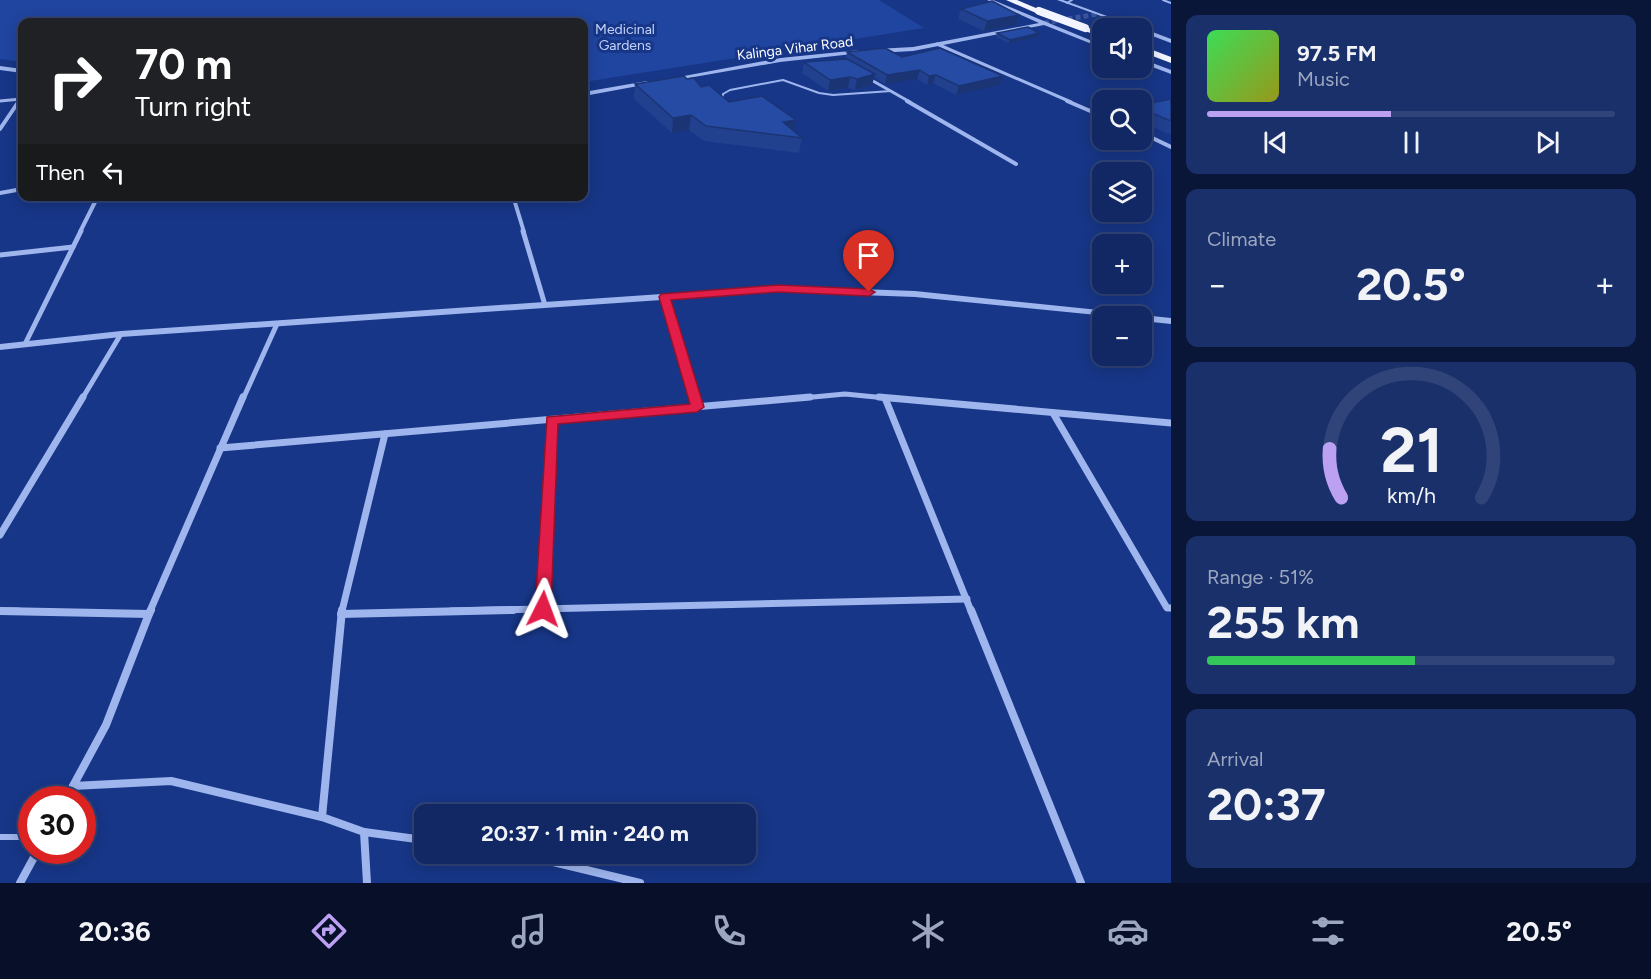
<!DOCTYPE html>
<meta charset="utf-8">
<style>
body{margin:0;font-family:Figtree,sans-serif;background:#1a306b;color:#f1f3f6;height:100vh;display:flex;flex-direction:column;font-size:22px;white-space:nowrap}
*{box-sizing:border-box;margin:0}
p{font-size:20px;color:#9ca6bf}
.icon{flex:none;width:33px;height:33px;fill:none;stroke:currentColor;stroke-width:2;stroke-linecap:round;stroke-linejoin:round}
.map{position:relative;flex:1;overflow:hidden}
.details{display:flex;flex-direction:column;gap:15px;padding:15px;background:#091638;width:480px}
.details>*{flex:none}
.guide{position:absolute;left:18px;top:18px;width:570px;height:183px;border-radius:12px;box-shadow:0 3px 15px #0003,0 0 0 2px #304479;background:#202124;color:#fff;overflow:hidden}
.tools{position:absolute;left:1092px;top:18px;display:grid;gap:12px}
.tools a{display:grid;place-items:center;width:60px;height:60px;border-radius:12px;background:#112865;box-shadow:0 3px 15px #0003,0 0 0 2px #304479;font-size:30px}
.speed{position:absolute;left:18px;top:786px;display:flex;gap:12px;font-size:30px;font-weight:700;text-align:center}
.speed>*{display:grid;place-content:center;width:78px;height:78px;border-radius:50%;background:#112865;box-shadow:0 3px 15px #0003,0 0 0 2px #304479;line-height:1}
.speed .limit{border:9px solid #d22;background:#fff;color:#111}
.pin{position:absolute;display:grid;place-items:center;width:51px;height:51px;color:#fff;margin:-62px -26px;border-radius:50% 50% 50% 0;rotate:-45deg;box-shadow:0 0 6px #0007}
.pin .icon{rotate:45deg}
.me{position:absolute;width:66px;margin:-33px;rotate:3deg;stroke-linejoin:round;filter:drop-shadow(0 0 4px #0008)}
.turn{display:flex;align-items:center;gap:21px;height:126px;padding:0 18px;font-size:27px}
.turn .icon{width:78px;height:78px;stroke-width:2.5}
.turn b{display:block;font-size:42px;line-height:51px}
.then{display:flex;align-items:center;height:57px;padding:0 18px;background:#0003;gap:12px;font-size:22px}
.big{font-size:45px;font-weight:700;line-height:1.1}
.details .tile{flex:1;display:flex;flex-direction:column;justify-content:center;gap:9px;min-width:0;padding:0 21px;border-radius:12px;background:#1a306b}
.details .dial{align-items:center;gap:0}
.dial svg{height:156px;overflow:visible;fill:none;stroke:#304479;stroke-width:7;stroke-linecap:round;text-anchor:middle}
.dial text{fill:#f1f3f6;stroke:none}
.song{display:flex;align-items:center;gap:18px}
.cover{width:72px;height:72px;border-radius:9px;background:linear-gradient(135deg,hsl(130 70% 55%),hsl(60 70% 35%))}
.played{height:6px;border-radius:3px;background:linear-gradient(90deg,#bca0f2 45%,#304479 45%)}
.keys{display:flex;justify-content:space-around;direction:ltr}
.heat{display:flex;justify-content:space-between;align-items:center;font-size:33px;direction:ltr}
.charge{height:9px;border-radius:4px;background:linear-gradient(90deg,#34c759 51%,#304479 0)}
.trip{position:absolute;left:414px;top:804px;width:342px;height:60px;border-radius:12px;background:#112865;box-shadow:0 3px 15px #0003,0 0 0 2px #304479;font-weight:700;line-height:60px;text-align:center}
.tab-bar{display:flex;height:96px;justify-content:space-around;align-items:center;background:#071028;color:#9ca6bf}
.tab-bar .icon{width:42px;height:42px}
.tab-bar .on{color:#bca0f2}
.tab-bar b{font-size:27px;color:#f1f3f6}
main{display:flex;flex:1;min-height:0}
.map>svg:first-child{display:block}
.green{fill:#2045a0}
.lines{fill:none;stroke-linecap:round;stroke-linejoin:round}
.tertiary-tunnel{stroke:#3a5499;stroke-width:5;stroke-dasharray:5 3;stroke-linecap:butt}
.service-far1{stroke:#9eb5ed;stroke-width:2}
.service{stroke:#9eb5ed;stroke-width:6}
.minor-far4{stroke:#9eb5ed;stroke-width:3}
.minor-far3{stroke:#9eb5ed;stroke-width:4}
.minor-far2{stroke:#9eb5ed;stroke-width:5}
.minor-far1{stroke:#9eb5ed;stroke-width:7}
.minor{stroke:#9eb5ed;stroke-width:8}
.tertiary{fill:#9eb5ed;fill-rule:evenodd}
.trunk{fill:#f2f4ff;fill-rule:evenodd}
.trunk-bridge{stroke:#f2f4ff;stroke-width:8}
.wall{fill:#21408e}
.shaded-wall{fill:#1b3474}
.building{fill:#264ba5;stroke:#1b3474;stroke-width:1.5}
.route{fill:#e11d48;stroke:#92132f;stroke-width:1.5}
.labels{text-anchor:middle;stroke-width:6;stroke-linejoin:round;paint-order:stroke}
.far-park-label{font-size:14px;fill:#c3d3fa;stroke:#173687}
.far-street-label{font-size:14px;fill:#fff;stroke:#173687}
</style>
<main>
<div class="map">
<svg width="1171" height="883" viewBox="0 0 1171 883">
<rect width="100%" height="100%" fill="#173687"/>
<path class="green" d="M0,0H879L924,28L584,82V22H22V62L0,59Z"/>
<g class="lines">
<path class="tertiary-tunnel" d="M1044,23L1098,14"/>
<g class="service-far1">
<path d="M1163,0L1171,3"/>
<path d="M1067,3L1072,0"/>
<path d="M722,100L723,94L730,90L783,80L819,93L833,95L891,91"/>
</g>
<path class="service" d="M0,837H32"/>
<g class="minor-far4">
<path d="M937,44L1071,102"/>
<path d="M866,77L910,102"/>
<path d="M0,101L21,99"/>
<path d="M18,102L22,97"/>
</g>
<g class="minor-far3">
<path d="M907,101L1016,164"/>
<path d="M1067,101L1102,116"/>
<path d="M0,129L19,101"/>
<path d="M1142,133L1171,147"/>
<path d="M0,193L22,189"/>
<path d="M513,196L524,232"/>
<path d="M80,232L98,196"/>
</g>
<g class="minor-far2">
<path d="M523,231L545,305"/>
<path d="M0,255L73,247"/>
<path d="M665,297L695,399"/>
<path d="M25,344L81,231"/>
<path d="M82,399L121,334"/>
<path d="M243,399L277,324"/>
<path d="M792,399L845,394L896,399"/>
</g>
<g class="minor-far1">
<path d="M694,397L697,407"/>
<path d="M879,397L1171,423"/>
<path d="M885,398L971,611"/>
<path d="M1053,413L1167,608H1171"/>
<path d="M220,448L810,397"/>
<path d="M0,535L83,397"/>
<path d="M543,609L552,420"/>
<path d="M0,611H18"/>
<path d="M150,611L243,397"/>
<path d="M342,611L385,434"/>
<path d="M451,611L967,599"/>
</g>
<g class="minor">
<path d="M971,610L1081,883"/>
<path d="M0,611L149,614L151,610"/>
<path d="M149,614L106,725L73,786L171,781L322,817L364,832L424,840"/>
<path d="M341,614L513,610"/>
<path d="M66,800L73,786"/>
<path d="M322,817L342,610"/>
<path d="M364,832L367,883"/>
<path d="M520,854L640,883"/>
<path d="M20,883L38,850"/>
</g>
<g class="tertiary">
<path d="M987,0H993L1102,45V48L1044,25L913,51L876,53L873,51L876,49L913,47L1039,23Z"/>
<path d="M1057,0H1063L1140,28H1134Z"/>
<path d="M1142,28L1171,39V43L1142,32Z"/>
<path d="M860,50L862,53L780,62L671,81L668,79L780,58Z"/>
<path d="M1142,59L1171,70V74L1142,63Z"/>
<path d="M0,66L22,69V73L0,70Z"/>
<path d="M647,81L650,83L649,84L584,96V92Z"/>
<path d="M778,286L915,291L1128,313L1132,316H1107L915,297L778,292L121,337L0,350V344L121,331Z"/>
<path d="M1142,315L1171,318V324L1142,321V316H1139Z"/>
</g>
<g class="trunk">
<path d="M1006,0H1017L1043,11L1036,13Z"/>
<path d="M1082,26L1102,32V37L1082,30Z"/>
<path d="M1142,46L1171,57V63L1142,52Z"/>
</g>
<path class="trunk-bridge" d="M1039,11L1085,28"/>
</g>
<g class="wall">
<path d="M961,9L1016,25L984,31L958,19Z"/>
<path d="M997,33L1038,37L1009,43L996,37Z"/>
<path d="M847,52L1003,76L1000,85L956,95L933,83L927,85L917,79L885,84L874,77L872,85L855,90L848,88L828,91L802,73L804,62L846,59Z"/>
<path d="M687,79L729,102L796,120L794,131L802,138L799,153L704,141L689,130L672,133L634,99L635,84Z"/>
<path d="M1171,99V133L1169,134L1142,122V105Z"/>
</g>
<g class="shaded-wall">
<path d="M1019,15L1016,25L984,31L987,21Z"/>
<path d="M1039,33L1038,37L1009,43L1010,40Z"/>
<path d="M920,70L917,79L885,84L887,75Z"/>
<path d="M875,74L872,85L855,90L857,79Z"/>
<path d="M936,75L933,83L927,85L929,76Z"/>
<path d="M1003,76L1000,85L956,95L959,86Z"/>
<path d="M850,77L848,88L828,91L830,80Z"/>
<path d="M691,115L689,130L672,133L673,118Z"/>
<path d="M796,120L794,135L783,122Z"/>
</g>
<g class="building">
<path d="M992,1L1019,15L987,21L961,9Z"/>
<path d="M1028,27L1039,33L1010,40L997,33Z"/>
<path d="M885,48L902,57L940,48L1003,76L959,86L936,75L929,76L920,70L887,75L847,52Z"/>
<path d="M847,59L875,74L857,79L850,77L830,80L804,62Z"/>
<path d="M684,76L687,79L694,78L701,87L709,85L729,102L762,96L796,120L783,122L802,138L706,126L691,115L673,118L635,84Z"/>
<path d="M1171,99V121L1142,109V105Z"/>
</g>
<path class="route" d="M778,285L869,289L875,292L869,296L778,292L671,300L704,407L697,412L558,424L551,609L549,614L543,615L537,614L535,609L547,417L690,404L659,297L661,294Z"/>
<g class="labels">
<g class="far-park-label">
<text x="625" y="34">Medicinal<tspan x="625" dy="16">Gardens</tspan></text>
</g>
<g class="far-street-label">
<text transform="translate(795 48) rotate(-7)" y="5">Kalinga Vihar Road</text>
</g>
</g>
</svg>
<div class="tools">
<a><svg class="icon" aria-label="sound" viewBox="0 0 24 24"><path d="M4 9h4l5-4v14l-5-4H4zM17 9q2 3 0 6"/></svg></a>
<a><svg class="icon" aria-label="search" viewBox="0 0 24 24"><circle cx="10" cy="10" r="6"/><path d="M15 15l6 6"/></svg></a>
<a><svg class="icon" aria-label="layers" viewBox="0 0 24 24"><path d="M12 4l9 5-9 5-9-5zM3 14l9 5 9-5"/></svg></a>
<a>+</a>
<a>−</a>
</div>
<div class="speed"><div class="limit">30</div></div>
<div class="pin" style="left:869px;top:292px;background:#d93025"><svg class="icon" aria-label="arrive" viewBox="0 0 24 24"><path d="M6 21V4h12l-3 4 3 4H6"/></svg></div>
<svg class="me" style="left:543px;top:609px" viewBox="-20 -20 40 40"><path d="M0-17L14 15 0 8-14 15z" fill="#e11d48" stroke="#fff" stroke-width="4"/></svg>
<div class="trip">20:37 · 1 min · 240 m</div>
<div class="guide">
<div class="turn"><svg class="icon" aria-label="right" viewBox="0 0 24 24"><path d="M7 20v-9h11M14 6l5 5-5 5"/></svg><div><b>70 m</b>Turn right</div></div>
<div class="then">Then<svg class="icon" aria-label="left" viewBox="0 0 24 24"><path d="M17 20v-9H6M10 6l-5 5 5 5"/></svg></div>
</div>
</div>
<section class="details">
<div class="tile">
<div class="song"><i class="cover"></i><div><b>97.5 FM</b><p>Music</p></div></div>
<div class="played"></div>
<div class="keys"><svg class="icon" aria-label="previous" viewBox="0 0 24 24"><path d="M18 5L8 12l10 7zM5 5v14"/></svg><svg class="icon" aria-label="pause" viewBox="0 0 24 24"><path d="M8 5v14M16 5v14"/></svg><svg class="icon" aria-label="next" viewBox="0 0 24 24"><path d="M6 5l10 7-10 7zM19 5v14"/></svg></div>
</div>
<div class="tile"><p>Climate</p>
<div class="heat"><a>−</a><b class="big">20.5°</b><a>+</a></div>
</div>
<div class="tile dial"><svg viewBox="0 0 100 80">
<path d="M14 69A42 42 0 1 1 86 69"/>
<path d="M14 69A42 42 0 0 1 8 44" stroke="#bca0f2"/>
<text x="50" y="56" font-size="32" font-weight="700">21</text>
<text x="50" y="72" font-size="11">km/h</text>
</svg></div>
<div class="tile"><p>Range · 51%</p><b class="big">255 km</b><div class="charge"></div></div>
<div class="tile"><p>Arrival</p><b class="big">20:37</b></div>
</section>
</main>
<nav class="tab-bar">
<b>20:36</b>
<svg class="icon on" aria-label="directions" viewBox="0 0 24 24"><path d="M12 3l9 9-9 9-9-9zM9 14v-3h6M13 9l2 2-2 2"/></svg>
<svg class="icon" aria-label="music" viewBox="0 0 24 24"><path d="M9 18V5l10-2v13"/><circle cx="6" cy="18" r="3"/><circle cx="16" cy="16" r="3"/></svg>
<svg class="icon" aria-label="phone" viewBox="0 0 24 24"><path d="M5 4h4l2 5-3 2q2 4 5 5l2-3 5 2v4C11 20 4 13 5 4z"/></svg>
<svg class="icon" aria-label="climate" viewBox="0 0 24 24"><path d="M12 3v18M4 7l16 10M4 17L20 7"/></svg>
<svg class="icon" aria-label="car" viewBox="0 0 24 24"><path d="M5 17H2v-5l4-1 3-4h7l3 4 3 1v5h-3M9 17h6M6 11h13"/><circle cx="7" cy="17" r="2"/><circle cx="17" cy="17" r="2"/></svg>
<svg class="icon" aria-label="filters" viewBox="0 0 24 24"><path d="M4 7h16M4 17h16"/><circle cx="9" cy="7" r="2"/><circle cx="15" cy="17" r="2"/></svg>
<b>20.5°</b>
</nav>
